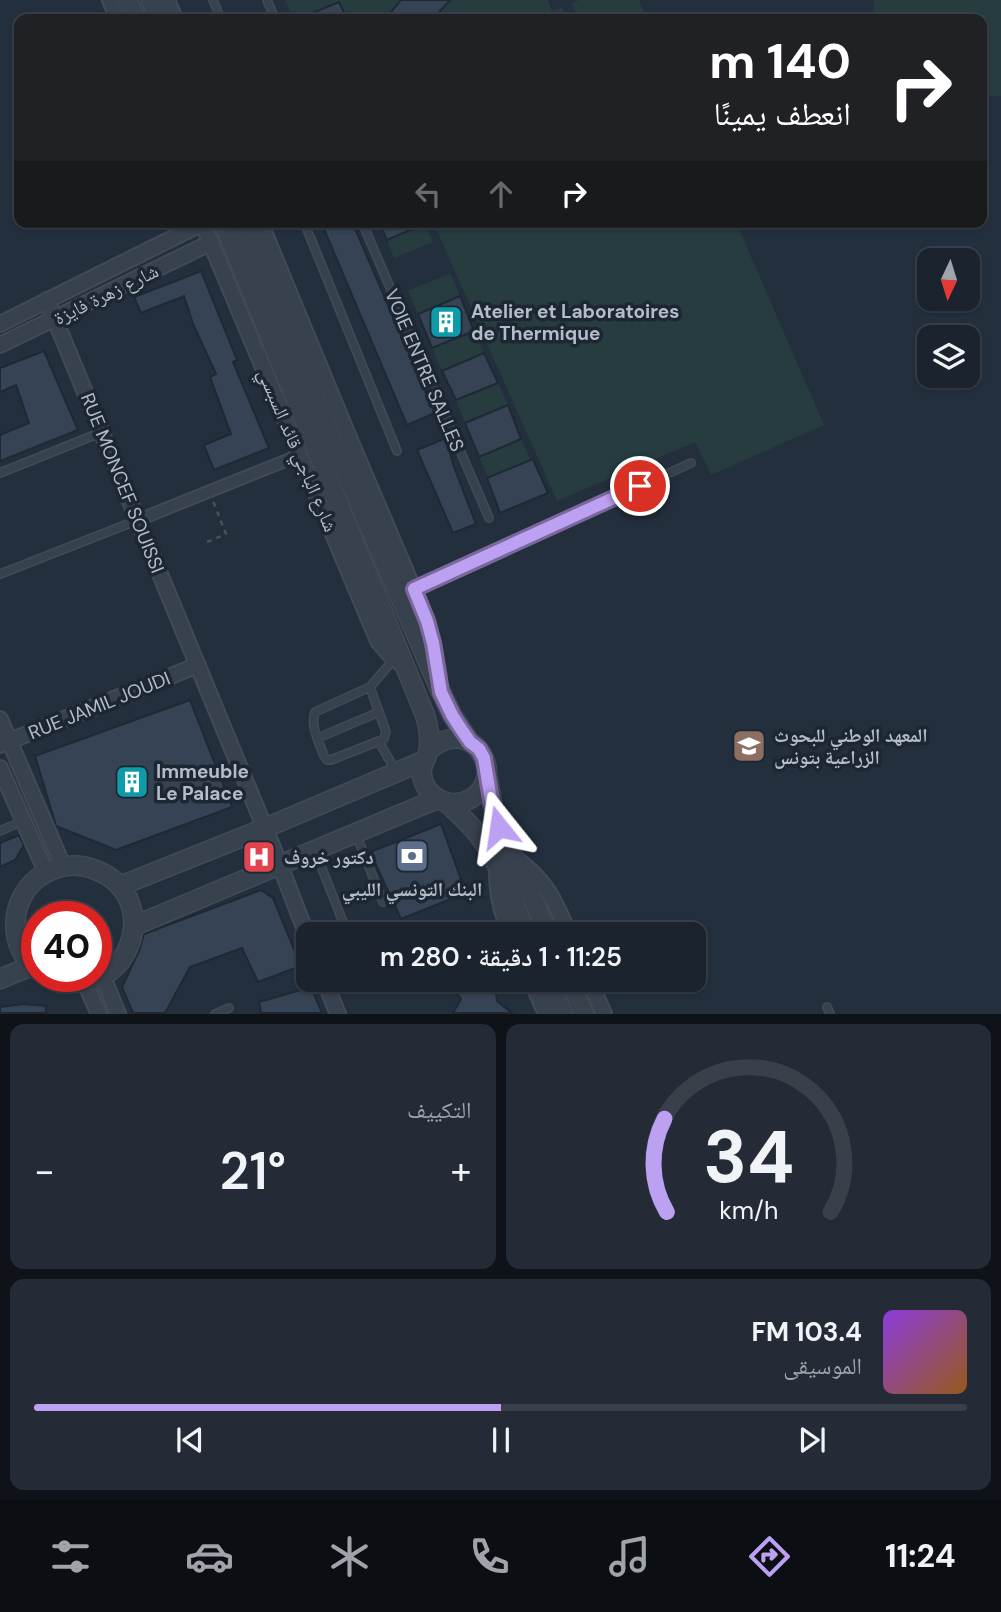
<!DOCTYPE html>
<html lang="ar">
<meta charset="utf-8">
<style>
body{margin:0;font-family:"DM Sans","Noto Naskh Arabic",sans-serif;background:#242b36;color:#f1f3f6;direction:rtl;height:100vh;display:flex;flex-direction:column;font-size:26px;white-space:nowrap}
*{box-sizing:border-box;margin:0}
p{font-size:23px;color:#a0a4aa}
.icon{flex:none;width:38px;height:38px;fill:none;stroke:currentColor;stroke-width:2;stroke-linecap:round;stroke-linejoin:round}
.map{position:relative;height:1014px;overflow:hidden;direction:ltr}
.sheet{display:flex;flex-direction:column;gap:10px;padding:10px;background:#0f1319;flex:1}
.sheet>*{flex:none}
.hud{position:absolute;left:14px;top:14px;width:973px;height:214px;border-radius:14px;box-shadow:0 2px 5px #0004,0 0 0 2px #39404a;direction:rtl;background:#202124;color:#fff;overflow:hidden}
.needle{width:46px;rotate:184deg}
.fabs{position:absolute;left:917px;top:248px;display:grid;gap:14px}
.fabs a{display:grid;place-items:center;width:63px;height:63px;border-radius:14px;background:#1b232e;box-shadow:0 2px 5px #0004,0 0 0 2px #39404a;font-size:35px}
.speed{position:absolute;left:21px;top:901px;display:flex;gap:14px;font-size:35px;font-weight:700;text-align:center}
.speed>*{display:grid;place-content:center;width:91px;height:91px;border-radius:50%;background:#1b232e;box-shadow:0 2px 5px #0004,0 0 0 2px #39404a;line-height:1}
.speed .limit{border:10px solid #d22;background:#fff;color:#111}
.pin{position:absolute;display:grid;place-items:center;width:60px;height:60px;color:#fff;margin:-30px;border:4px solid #fff;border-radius:50%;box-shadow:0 2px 7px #0007}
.me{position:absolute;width:77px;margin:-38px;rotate:345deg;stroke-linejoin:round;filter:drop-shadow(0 0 5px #0008)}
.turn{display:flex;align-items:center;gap:24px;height:147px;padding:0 21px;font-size:32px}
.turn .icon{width:91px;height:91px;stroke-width:2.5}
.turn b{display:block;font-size:49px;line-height:60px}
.lanes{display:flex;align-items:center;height:66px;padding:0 21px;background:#0003;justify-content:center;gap:35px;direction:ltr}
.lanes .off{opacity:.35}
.big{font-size:52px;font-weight:600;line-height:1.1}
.sheet .tile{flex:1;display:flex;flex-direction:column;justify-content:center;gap:10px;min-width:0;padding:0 24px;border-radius:14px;background:#242b36}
.sheet .dial{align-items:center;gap:0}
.dial svg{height:182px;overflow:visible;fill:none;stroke:#39404a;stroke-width:7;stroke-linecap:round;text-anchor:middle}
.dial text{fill:#f1f3f6;stroke:none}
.song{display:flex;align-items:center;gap:21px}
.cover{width:84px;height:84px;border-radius:10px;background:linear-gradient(135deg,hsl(270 70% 55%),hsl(30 70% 35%))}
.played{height:7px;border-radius:4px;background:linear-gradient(90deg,#bca0f2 50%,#39404a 50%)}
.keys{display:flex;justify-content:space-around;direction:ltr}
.heat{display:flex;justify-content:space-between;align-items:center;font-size:38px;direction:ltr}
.sheet .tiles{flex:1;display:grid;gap:10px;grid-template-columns:1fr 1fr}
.tile:last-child{grid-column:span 2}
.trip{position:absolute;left:296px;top:922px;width:410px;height:70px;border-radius:14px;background:#1b232e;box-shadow:0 2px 5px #0004,0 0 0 2px #39404a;font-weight:600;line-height:70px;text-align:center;direction:rtl}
.tabs{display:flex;height:112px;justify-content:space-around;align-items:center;background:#0b0e12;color:#a0a4aa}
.tabs .icon{width:49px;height:49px}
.tabs .on{color:#bca0f2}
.tabs b{font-size:32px;color:#f1f3f6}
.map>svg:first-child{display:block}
.green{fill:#263c3f}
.building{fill:#364354;stroke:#1f2835;stroke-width:2}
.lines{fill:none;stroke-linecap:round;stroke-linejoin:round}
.service-casing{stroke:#414a57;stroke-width:10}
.pedestrian-casing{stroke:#414a57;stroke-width:14}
.minor-casing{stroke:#414a57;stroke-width:18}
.tertiary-casing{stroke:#414a57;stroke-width:21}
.path{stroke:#3f5557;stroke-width:2.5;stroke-dasharray:5 5;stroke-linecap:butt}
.service{stroke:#38414e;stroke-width:7}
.pedestrian{stroke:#38414e;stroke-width:10}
.minor{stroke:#38414e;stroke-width:14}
.tertiary{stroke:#38414e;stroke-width:18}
.route-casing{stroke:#7a689d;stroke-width:18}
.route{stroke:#bca0f2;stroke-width:12}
.labels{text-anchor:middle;stroke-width:7;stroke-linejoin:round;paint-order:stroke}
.street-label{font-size:19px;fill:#b4bcc9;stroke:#1d2633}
.poi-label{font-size:19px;font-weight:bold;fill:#b4bcc9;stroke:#1d2633;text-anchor:start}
</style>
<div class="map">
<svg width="1001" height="1014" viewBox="0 0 1001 1014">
<rect width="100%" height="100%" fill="#242f3e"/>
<g class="green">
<path d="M285,0H401L385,19H347L339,2L298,19H294Z"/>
<path d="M450,0H548L552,11L562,7L565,14L553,19H433Z"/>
<path d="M579,0H639L647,19H578L572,3Z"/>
<path d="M874,0H1001V96H982V19H873Z"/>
<path d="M433,222H736L824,425L711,475L695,442L557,501Z"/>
<path d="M425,224L433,242L394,258L387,240Z"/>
<path d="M450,273L460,296L418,314L408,291Z"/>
<path d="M474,331L484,353L442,371L432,348Z"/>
<path d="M498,383L508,405L465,423L456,400Z"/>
<path d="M521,439L531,461L489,479L479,457Z"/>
</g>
<g class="building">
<path d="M401,0H450L433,19H385Z"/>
<path d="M339,2L347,19H298Z"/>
<path d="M321,222H352L435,413L407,425Z"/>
<path d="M379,222H429L387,240Z"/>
<path d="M201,271L237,360L233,362L269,448L214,470L204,445L231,434L210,377L216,374L193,324L184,296L141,313L134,297Z"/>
<path d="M460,296L474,331L432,348L418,314Z"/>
<path d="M44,351L78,430L0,461V435L29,423L16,385L0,392V368Z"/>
<path d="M484,353L498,383L456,400L442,371Z"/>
<path d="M508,405L521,439L479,457L465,423Z"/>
<path d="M446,438L454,467L476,524L453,533L417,450Z"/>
<path d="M533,459L548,493L500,513L487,478Z"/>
<path d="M190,700L232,807L116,850L56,826L35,756Z"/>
<path d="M441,824L466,893L401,919L370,852Z"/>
<path d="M19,835L24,845L15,860L0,867V843Z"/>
<path d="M261,890L273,898L301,966L258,982L242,948L190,967L165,1013H133L122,987L139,951L144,934Z"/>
<path d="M481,924L485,934H455Z"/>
<path d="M447,980H495L497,1001L512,1013H453L461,999Z"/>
<path d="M311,987L322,1013H261L259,1002Z"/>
<path d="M23,1004L46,1006V1013H0V1007Z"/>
</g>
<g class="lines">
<defs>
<g id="service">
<path d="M213,0L221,19"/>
<path d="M267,0L275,19"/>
<path d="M304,222L397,451"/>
<path d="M362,222L489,518"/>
<path d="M0,473L102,432"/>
<path d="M0,574L138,520"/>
<path d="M413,589L691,463"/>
<path d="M370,687L386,732L384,739L331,760H327L324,756C319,742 310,726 315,712L370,687L394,659"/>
<path d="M318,738L379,712"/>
<path d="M379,742L396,771"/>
<path d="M0,831L23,821"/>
<path d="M356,834L383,902"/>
<path d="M315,851L345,927"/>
<path d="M827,1007L830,1014"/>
<path d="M215,1014L229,1008"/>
</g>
<path id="pedestrian" d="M138,520L300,455"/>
<g id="minor">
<path d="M110,0L118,19"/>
<path d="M167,0L175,19"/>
<path d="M202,222L378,641L388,653L405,667"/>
<path d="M260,222L350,440L427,621L433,643L439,677"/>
<path d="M47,300L280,865L308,938"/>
<path d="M0,324L203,223"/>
<path d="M0,345L212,242"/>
<path d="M0,719L63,866"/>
<path d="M0,745L198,665"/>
<path d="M0,768L46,872"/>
<path d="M513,856C547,882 553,897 569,934"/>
<path d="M497,869C497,895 501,912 511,934"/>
<path d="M103,977L118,1014"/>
<path d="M324,980L338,1014"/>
<path d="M531,980L546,1014"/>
<path d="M589,980L604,1014"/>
<path d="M85,983L99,1014"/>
</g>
<g id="tertiary">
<path d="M128,0L136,19"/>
<path d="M151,0L159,19"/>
<path d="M223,222L425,715C428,725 430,736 429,747C428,761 417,765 424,783C428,793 438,801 449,803C456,804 463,803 470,799C509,778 473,712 429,750"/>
<path d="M243,222L331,438L441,692L452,715L470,742"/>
<path d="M487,775L494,813L499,827L549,934"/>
<path d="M446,802C458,813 470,824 480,837C500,864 513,903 527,934"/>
<path d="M120,886L265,828L423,761"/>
<path d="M134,926L437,799"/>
<path d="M37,970C7,947 9,900 38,878C54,866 74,862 93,869C169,895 129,1011 46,976"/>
<path d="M0,979L31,966"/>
<path d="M548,980L563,1014"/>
<path d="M569,980L584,1014"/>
</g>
</defs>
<use href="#service" class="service-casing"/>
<use href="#pedestrian" class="pedestrian-casing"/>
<use href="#minor" class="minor-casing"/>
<use href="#tertiary" class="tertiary-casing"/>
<path class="path" d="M207,542L226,534L213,501"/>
<use href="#service" class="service"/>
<use href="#pedestrian" class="pedestrian"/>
<use href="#minor" class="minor"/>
<use href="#tertiary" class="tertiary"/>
</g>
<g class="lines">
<defs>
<path id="route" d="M499,827L491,800L484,758L479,749L470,742L461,729L452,715L441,692L433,643L427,621L414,589L640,486"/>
</defs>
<use href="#route" class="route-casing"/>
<use href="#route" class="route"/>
</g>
<defs>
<symbol id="building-square" viewBox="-11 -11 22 22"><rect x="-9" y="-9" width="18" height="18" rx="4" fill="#0f9aa8" stroke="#1d2633"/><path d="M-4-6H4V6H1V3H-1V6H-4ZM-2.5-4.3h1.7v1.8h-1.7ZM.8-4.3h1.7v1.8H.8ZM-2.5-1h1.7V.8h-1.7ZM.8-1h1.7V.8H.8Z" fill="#fff"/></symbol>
<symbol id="university-square" viewBox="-11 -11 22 22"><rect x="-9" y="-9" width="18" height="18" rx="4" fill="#8d6e63" stroke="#1d2633"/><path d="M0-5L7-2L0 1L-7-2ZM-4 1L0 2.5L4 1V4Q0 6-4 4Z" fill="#fff"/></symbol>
<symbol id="bank-square" viewBox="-11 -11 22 22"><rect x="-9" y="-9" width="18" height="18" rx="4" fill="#5c6f8a" stroke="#1d2633"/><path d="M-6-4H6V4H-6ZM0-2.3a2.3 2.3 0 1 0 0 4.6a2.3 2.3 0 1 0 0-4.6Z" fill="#fff"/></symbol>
<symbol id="hospital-square" viewBox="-11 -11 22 22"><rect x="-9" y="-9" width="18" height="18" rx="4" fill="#e0444e" stroke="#1d2633"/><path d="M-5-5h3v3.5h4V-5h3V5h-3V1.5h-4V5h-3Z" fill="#fff"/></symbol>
</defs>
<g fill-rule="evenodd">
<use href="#building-square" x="427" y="303" width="38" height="38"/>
<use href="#university-square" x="730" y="727" width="38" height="38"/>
<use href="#building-square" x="113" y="763" width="38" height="38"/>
<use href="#bank-square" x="393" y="837" width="38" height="38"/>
<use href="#hospital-square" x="240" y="838" width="38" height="38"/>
</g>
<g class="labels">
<g class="street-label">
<text transform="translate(106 294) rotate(-26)" y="7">شارع زهرة فايزة</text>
<text transform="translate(425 370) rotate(67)" y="7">VOIE ENTRE SALLES</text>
<text transform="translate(298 450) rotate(67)" y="7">شارع الباجي قائد السبسي</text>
<text transform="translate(123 483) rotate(68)" y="7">RUE MONCEF SOUISSI</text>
<text transform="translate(99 705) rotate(-22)" y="7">RUE JAMIL JOUDI</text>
</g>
<g class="poi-label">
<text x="471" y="318">Atelier et Laboratoires<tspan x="471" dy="22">de Thermique</tspan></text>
<text x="774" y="742">المعهد الوطني للبحوث<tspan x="774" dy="22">الزراعية بتونس</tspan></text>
<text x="156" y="778">Immeuble<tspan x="156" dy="22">Le Palace</tspan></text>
<text x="284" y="864">دكتور خروف</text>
<text x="412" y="896" text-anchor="middle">البنك التونسي الليبي</text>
</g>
</g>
</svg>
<div class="fabs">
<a><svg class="needle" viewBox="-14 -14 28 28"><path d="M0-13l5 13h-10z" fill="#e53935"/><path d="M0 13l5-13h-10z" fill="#a0a4aa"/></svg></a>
<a><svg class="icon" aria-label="layers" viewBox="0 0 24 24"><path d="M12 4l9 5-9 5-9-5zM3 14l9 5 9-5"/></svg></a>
</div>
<div class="speed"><div class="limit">40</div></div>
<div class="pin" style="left:640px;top:486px;background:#d93025"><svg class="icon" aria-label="arrive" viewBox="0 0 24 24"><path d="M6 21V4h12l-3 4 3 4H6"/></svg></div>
<svg class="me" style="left:499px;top:827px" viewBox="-20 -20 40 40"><path d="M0-17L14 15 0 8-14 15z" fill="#bca0f2" stroke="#fff" stroke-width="4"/></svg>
<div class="trip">11:25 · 1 دقيقة · 280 m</div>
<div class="hud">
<div class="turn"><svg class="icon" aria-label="right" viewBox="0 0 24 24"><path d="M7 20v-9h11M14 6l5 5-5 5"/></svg><div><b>140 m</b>انعطف يمينًا</div></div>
<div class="lanes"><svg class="icon off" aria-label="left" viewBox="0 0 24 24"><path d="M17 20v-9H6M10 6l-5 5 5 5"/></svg><svg class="icon off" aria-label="ahead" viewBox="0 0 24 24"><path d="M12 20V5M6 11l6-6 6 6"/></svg><svg class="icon" aria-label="right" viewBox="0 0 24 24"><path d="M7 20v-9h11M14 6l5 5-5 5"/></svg></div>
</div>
</div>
<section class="sheet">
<div class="tiles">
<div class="tile dial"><svg viewBox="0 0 100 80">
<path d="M14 69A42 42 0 1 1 86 69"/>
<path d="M14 69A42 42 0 0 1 13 28" stroke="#bca0f2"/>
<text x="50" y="56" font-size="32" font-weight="700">34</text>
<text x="50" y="72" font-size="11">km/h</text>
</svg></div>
<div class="tile"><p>التكييف</p>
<div class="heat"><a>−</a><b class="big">21°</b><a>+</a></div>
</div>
<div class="tile">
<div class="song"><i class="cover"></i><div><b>103.4 FM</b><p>الموسيقى</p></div></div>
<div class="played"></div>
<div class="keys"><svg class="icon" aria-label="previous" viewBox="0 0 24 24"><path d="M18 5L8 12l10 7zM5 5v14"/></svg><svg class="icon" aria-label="pause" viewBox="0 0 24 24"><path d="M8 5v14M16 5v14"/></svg><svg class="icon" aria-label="next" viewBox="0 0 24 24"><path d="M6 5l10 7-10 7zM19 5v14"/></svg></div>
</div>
</div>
</section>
<nav class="tabs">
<b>11:24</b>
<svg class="icon on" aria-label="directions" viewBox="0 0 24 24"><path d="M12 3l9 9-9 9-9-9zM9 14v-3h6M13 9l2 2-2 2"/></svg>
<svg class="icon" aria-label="music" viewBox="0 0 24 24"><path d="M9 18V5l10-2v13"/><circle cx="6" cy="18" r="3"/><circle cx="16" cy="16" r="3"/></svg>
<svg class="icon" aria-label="phone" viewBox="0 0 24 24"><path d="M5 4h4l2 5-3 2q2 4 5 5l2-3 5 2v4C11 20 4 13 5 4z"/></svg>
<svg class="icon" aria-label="climate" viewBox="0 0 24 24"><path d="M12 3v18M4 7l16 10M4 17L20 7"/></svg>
<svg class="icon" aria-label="car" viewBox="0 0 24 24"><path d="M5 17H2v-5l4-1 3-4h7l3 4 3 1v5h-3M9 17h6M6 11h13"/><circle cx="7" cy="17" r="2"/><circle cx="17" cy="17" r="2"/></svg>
<svg class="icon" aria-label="filters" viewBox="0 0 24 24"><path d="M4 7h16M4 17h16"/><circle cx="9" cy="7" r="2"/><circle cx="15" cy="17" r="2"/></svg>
</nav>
